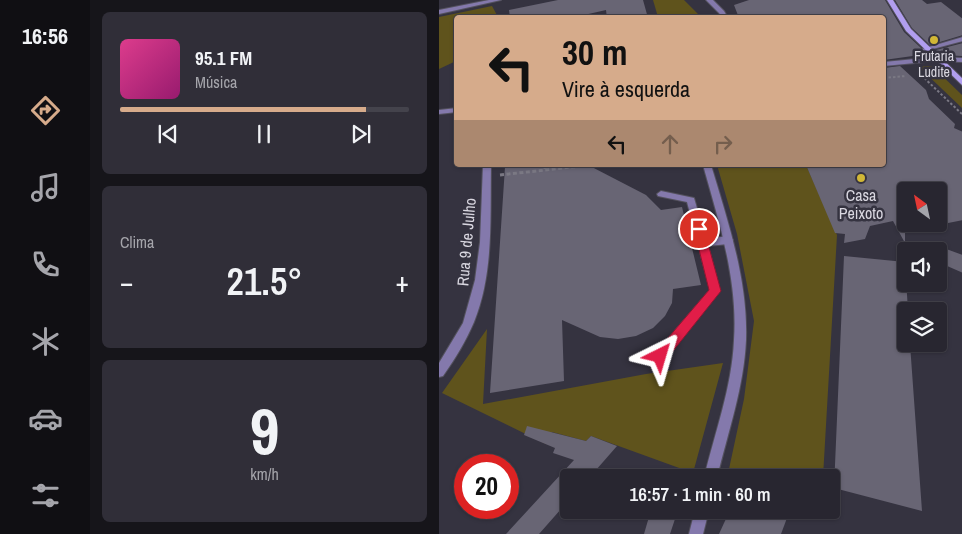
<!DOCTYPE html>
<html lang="pt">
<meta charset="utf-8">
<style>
body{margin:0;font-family:"Archivo Narrow",sans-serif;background:#302e38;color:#f1f3f6;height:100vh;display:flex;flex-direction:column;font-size:19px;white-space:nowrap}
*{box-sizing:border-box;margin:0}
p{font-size:16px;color:#a5a5ab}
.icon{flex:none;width:28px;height:28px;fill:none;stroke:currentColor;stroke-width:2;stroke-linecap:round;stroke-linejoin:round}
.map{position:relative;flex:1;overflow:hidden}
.details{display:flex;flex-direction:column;gap:12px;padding:12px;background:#16151a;width:349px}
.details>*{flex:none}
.top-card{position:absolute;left:15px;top:15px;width:432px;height:152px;border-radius:5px;box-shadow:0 1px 4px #0004,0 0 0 1px #44434c;background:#d6ab8b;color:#111;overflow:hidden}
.needle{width:32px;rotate:327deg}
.tools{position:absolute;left:458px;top:182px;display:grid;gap:10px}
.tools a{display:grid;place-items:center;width:50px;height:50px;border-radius:5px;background:#282630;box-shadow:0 1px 4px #0004,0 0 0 1px #44434c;font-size:25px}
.speed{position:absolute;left:15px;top:454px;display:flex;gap:10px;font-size:25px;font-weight:700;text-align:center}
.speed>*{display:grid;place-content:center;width:65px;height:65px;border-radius:50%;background:#282630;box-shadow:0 1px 4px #0004,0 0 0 1px #44434c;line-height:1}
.speed .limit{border:8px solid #d22;background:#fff;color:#111}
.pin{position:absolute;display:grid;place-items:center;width:42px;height:42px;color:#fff;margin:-21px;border:2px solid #fff;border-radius:50%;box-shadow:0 1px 5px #0007}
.me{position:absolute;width:55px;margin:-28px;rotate:40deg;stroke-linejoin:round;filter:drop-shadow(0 0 4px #0008)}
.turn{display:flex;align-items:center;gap:18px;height:105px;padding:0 25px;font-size:22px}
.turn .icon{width:65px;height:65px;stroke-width:2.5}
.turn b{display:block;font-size:35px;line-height:42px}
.lanes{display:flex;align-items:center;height:48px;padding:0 25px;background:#0003;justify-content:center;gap:25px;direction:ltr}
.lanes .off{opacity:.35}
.big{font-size:38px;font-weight:600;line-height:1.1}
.details .widget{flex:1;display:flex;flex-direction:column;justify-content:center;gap:8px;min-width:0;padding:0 18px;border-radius:8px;background:#302e38}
.details .dial{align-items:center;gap:0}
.dial b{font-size:65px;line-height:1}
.song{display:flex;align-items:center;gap:15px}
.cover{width:60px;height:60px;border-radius:8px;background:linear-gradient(135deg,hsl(330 70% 55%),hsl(320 70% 35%))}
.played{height:5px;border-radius:2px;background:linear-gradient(90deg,#d6ab8b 85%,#44434c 85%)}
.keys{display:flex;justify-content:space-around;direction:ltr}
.heat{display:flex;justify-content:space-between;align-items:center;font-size:28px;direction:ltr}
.trip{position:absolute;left:121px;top:469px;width:280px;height:50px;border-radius:5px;background:#282630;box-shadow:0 1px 4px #0004,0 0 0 1px #44434c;font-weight:600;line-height:50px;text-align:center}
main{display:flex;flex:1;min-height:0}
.dock{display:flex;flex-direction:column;width:90px;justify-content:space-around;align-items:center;background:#100f13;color:#a5a5ab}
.dock .icon{width:35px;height:35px}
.dock .on{color:#d6ab8b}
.dock b{font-size:22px;color:#f1f3f6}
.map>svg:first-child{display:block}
.green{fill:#5f531c}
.building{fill:#686574}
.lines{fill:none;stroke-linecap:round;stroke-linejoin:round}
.lane-casing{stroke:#53515d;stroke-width:2}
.street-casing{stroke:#53515d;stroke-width:2}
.secondary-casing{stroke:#53515d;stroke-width:2}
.path-far1{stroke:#7b7984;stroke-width:2;stroke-dasharray:2.5 2;stroke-linecap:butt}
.path{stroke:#7b7984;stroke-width:3;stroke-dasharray:4 2.5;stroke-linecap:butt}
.lane{fill:#8479ac;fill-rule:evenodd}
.street{fill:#8479ac;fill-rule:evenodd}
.secondary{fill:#b19eef;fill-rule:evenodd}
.route{fill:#e11d48;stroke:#92132f}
.poi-dot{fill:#d1b736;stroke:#353340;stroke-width:2}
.labels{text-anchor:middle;stroke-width:5;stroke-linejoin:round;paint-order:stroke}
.far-poi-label{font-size:14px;fill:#d9d7e0;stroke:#353340}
.poi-label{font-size:16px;fill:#d9d7e0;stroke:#353340}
.street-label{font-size:16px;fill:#d9d7e0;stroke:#353340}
</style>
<main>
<nav class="dock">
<b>16:56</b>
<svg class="icon on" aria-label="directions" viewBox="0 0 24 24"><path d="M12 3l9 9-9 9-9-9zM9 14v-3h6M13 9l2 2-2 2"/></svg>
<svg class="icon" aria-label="music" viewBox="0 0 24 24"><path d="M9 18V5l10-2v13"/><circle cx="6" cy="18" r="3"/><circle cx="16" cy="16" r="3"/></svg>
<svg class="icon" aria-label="phone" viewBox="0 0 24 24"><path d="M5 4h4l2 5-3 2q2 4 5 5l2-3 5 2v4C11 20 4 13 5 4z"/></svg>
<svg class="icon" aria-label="climate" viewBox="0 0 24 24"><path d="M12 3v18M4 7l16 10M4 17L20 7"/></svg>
<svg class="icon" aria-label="car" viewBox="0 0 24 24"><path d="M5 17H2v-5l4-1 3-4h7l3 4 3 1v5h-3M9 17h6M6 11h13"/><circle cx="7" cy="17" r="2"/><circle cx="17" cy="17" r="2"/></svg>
<svg class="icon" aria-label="filters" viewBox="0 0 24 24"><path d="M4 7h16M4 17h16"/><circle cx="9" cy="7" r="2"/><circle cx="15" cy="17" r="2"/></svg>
</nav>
<section class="details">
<div class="widget">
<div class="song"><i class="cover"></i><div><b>95.1 FM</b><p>Música</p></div></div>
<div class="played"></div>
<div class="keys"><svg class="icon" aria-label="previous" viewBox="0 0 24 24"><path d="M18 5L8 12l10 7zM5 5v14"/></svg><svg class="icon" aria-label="pause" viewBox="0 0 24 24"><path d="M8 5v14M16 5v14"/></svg><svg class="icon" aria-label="next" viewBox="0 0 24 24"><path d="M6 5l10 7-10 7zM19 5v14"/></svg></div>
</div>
<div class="widget"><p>Clima</p>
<div class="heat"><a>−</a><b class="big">21.5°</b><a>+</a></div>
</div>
<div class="widget dial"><b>9</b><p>km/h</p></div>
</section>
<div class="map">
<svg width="524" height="534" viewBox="0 0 524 534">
<rect width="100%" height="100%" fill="#353340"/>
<g class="green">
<path d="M214,0H245L260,15L253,18L219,17Z"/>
<path d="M53,6L59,17L18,18L17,61L0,69V17Z"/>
<path d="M489,66L494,67L523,95V108L480,67Z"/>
<path d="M278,165H367L398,235L384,477H312L290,469L305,399L315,321L298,234Z"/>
<path d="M48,329L44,404L207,374L284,363L254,473L152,436L147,441L113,432L107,444L3,393Z"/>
</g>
<g class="building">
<path d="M119,0H204L209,18H168L167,10L132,18H71L70,10Z"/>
<path d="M310,0H446L465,32L482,48V51L488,54L445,60V18H300L295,5Z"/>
<path d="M456,0H483L488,4L502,2L524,19V35L491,45L473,28Z"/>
<path d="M524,43V56L502,55L497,50Z"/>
<path d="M461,66L487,90L490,99L516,124L515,128L524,132V220L499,225V191H466V243L454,221L431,226L426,239L405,243L406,234L396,233L367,165H445V68Z"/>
<path d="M83,165H149L207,195L222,210L243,207L262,285L234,289L233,303L226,316L214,328L197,336L179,339L161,337L123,320L125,381L51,393L66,167Z"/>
<path d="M499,246L524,255V273L499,262Z"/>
<path d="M405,256L466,262L469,311H466V344H471L483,511L395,488Z"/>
<path d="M88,426L147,441L152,436L178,446L150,478H130V500L100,534H67L135,460L114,453L116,448L85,435Z"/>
<path d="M212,510H239L231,534H205Z"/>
<path d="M291,510H351L342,534H280Z"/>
</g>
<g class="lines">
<defs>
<path id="lane" d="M222,191L255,198L267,239L289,236L294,240L289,244L269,246L281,291L225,361L221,362L217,361L215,357L217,353L271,290L248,202L219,196L218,194Z"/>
<g id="street">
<path d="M50,0H62L0,14V10Z"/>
<path d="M267,0H274L285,11L289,18H283L280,13Z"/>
<path d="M524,37V41L486,51L483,49Z"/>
<path d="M497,57L524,58V62L497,61L445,66V62Z"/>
<path d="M18,108V112L0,114V110Z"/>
<path d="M44,165H52C51,217 55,273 35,322C27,341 16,359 4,376L0,377V363L24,323L36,280L41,242Z"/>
<path d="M264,165H272C289,222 309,280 307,340C305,387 289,432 278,478H265C276,432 293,387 295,340C299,280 280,222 264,165Z"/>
<path d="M256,510H270L264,534H250Z"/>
</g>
<path id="secondary" d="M448,0H454L472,29L524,79V86L467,31Z"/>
</defs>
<use href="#lane" class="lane-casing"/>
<use href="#street" class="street-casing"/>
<use href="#secondary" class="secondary-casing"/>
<g class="path-far1">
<path d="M478,74H481L524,115"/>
<path d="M445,78L467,76"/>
</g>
<g class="path">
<path d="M106,165V171"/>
<path d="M61,175L151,165"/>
</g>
<use href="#lane" class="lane"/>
<use href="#street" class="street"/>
<use href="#secondary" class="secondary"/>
</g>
<path class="route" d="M260,225L265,229L282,291L226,361L221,362L217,361L215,356L217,352L270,290L255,229Z"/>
<g class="poi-dot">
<circle cx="495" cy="40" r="5"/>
<circle cx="422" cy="178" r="5"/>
</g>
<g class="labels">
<g class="far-poi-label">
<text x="495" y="61">Frutaria<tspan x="495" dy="16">Ludite</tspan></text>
</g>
<g class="poi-label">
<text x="422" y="201">Casa<tspan x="422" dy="18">Peixoto</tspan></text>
</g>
<g class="street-label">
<text transform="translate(27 242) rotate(-85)" y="6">Rua 9 de Julho</text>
</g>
</g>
</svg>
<div class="tools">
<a><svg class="needle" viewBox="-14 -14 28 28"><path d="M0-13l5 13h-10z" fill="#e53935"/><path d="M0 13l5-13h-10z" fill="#a5a5ab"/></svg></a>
<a><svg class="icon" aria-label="sound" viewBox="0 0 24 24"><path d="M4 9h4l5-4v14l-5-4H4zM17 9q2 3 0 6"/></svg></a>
<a><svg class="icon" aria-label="layers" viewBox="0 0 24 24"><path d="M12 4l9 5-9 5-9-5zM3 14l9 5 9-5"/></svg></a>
</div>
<div class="speed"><div class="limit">20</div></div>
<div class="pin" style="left:260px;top:229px;background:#d93025"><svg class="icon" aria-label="arrive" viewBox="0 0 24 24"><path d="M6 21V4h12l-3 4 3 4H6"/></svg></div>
<svg class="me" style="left:221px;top:356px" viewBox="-20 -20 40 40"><path d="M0-17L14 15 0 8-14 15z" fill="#e11d48" stroke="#fff" stroke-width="4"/></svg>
<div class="trip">16:57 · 1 min · 60 m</div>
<div class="top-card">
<div class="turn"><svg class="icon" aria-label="left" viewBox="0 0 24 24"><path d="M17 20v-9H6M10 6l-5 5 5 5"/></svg><div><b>30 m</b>Vire à esquerda</div></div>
<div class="lanes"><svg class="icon" aria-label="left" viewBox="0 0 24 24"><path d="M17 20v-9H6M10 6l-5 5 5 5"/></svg><svg class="icon off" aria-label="ahead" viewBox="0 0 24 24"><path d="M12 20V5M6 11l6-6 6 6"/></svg><svg class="icon off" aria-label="right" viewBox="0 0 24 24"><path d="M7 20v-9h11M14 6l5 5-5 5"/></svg></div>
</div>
</div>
</main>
